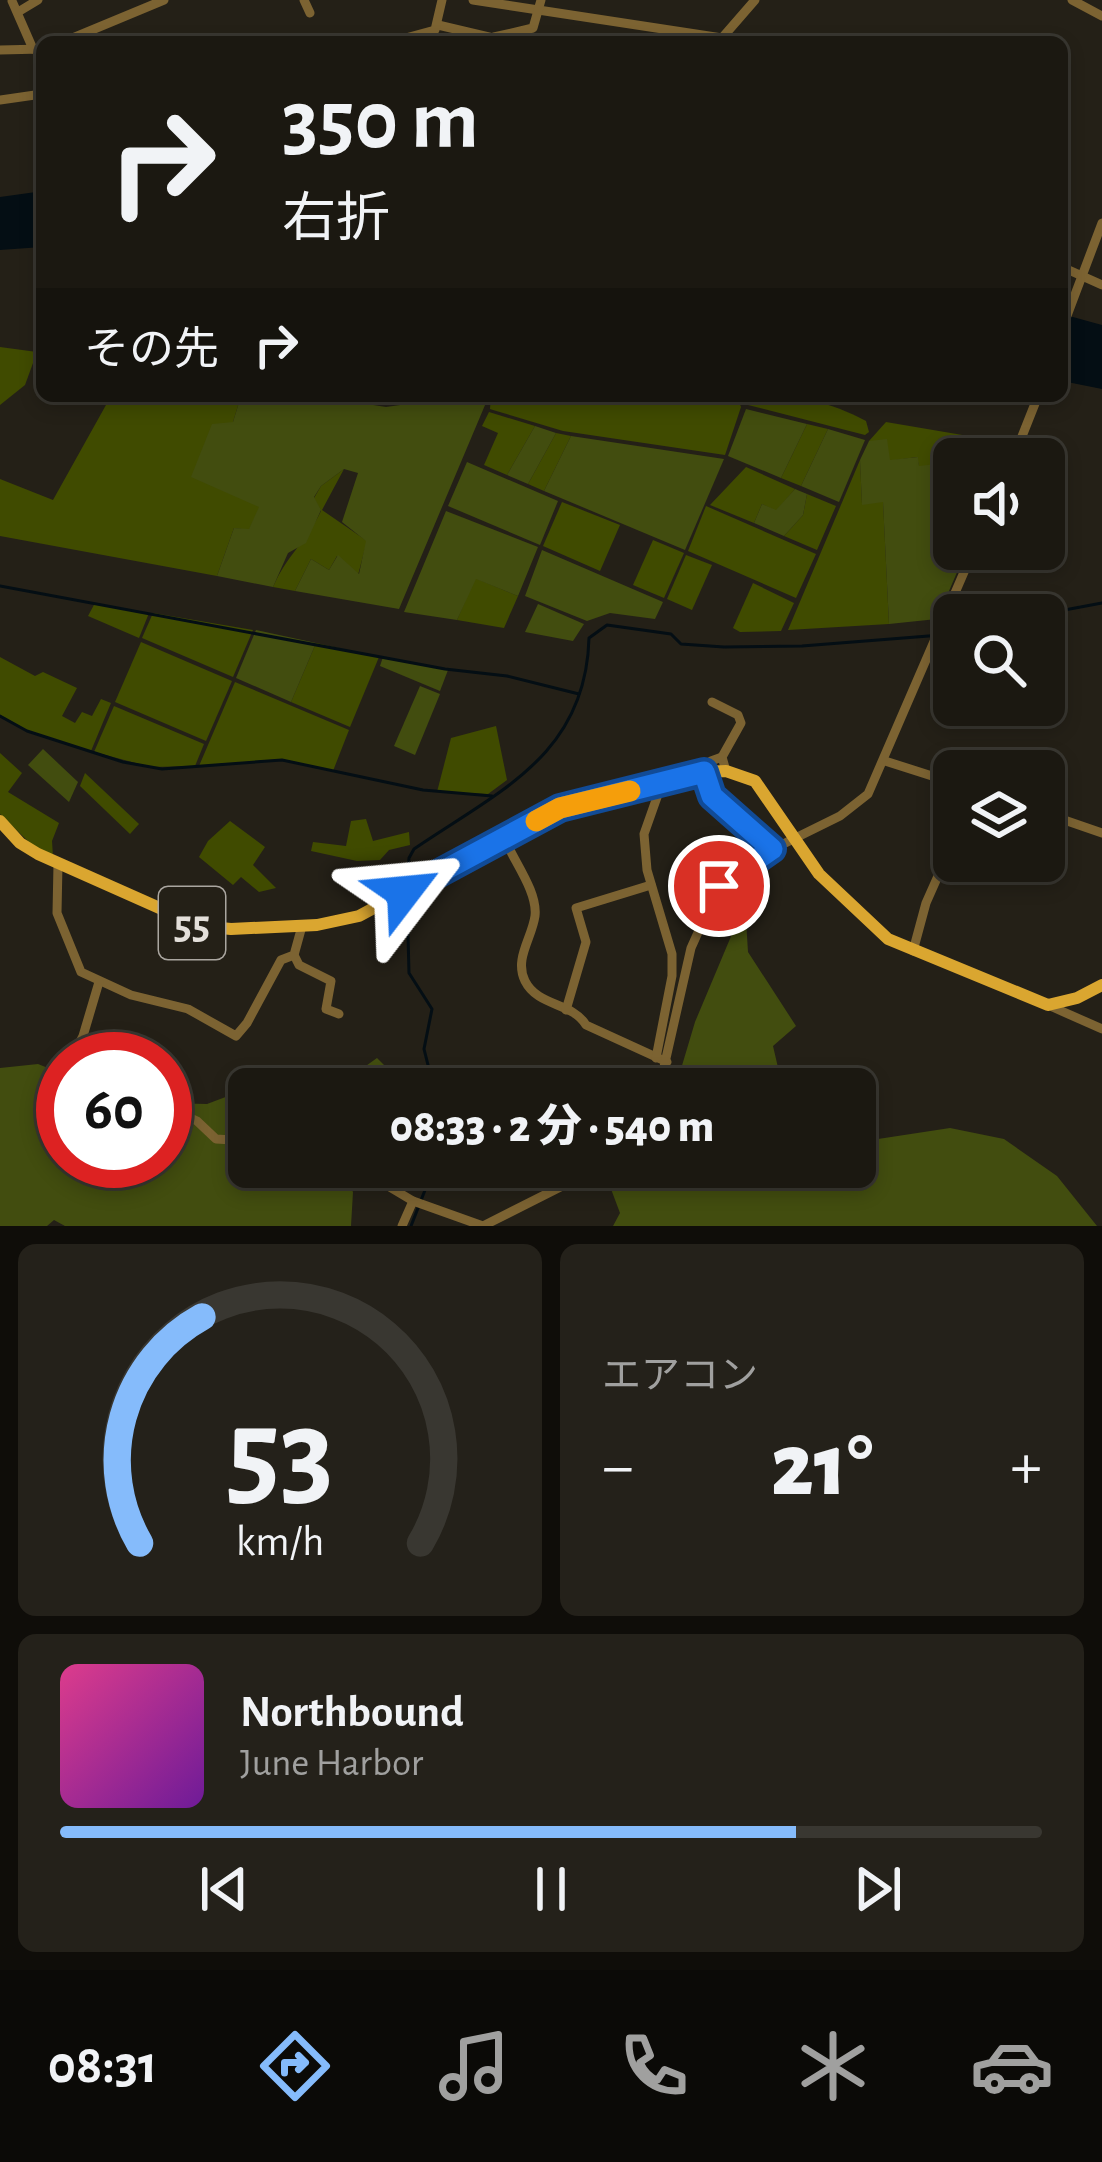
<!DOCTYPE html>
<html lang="ja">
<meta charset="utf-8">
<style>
body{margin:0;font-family:"Alegreya Sans","Noto Sans JP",sans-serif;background:#24211a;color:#f1f3f6;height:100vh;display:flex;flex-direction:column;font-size:45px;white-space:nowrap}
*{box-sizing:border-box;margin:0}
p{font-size:39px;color:#a0a09f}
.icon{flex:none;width:66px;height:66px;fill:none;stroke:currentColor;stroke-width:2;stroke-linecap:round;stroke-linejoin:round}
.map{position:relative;height:1226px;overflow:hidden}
.side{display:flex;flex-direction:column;gap:18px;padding:18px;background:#0f0d09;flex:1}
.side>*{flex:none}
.top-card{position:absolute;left:36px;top:36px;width:1032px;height:366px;border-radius:18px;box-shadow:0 6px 18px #0003,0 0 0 3px #393731;background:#1b1811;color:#f1f3f6;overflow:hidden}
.fabs{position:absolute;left:933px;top:438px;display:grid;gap:24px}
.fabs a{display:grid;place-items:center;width:132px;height:132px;border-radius:18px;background:#1b1811;box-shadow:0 6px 18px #0003,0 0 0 3px #393731;font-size:60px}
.speed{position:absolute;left:36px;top:1032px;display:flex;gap:24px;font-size:60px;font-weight:700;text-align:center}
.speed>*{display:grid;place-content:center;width:156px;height:156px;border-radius:50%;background:#1b1811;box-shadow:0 6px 18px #0003,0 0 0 3px #393731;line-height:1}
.speed .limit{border:18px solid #d22;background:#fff;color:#111}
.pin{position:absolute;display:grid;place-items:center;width:102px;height:102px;color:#fff;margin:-51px;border:6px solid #fff;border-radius:50%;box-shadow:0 3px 12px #0007}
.me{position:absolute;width:132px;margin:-66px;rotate:61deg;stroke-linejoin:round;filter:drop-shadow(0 0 9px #0008)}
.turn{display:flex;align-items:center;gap:42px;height:252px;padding:0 48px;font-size:54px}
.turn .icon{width:156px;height:156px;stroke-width:2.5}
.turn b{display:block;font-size:84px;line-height:102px}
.then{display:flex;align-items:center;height:114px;padding:0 48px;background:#0003;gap:24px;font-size:45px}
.big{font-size:90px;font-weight:800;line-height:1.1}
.side .tile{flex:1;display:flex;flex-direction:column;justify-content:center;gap:18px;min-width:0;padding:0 42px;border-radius:18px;background:#24211a}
.side .dial{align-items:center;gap:0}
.dial svg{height:312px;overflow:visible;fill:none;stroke:#393731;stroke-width:7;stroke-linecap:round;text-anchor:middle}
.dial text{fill:#f1f3f6;stroke:none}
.song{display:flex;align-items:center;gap:36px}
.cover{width:144px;height:144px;border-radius:18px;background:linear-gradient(135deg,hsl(330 70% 55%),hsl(280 70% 35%))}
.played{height:12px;border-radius:6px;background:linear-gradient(90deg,#85bbfb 75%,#393731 75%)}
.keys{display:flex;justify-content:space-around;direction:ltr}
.heat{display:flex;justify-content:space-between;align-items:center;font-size:66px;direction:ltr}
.side .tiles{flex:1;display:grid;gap:18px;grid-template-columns:1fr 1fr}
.tile:last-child{grid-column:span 2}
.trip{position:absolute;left:228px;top:1068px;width:648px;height:120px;border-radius:18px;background:#1b1811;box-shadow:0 6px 18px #0003,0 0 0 3px #393731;font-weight:800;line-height:120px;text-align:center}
.tabs{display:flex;height:192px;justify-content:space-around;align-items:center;background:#0b0a07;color:#a0a09f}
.tabs .icon{width:84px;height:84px}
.tabs .selected{color:#85bbfb}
.tabs b{font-size:54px;color:#f1f3f6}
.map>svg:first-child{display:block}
.green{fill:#404b00}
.forest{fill:#424d0f}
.water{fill:#040e14}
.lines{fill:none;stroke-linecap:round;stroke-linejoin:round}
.stream{stroke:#040e14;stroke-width:3}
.minor{stroke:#7c6332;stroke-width:9}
.major{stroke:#daa630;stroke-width:12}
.route-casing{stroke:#114b97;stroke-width:30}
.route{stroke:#1a73e8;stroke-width:21}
.slow{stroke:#f59e0b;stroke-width:21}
.labels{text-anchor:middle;stroke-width:12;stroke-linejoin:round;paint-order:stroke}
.shield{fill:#242017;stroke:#aaa6a0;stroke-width:3}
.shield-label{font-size:42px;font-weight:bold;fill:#e3dfda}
</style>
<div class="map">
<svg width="1102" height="1226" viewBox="0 0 1102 1226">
<rect width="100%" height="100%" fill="#242017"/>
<g class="green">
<path d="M0,347L37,352L25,385L0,405Z"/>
<path d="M111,396H241L233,422L260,507L249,530L234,528L217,576L0,536V479L53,500Z"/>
<path d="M491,396H737L741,407L725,455L563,431L493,410L490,409Z"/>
<path d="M739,396C788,396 822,397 866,421L869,432L865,435L744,404Z"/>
<path d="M489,412L535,426L507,475L484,465L498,433L482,426Z"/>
<path d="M886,422L986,439L1006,448L1002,459H954V486L947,487L919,466L917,457L889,461L869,441Z"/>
<path d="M807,424L828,429L801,486L781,478Z"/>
<path d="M556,433L571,436L544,491L528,484Z"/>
<path d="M860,460L862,504L883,501L889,624L788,630Z"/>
<path d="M746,467L795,489L776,511L762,504L754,523L710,505Z"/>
<path d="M344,469L322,510L367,541L358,575L337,556L329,570L311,559L295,591L273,587C288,553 305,544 321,511L314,498L321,486Z"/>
<path d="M807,494L836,506L817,550L784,536L803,515Z"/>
<path d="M562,502L620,525L600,571L543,546Z"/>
<path d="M706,506L816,554L796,598L688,551Z"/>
<path d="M653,540L684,553L664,598L633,585Z"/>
<path d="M686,555L712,565L692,610L667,599Z"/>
<path d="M475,578L518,596L504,628L457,620Z"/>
<path d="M753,583L794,603L781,631L740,632L733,628Z"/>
<path d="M95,603L149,613L139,638L88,616Z"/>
<path d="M153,613L253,630L233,677L142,638Z"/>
<path d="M141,642L232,681L206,741L115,702Z"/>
<path d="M316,643L379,657L350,727L291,702Z"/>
<path d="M0,657L35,676L43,672L77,688L62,716L75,723L82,712L92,716L101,699L111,703L91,751L26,730L0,715Z"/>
<path d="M235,682L349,730L333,771L282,759L199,766Z"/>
<path d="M114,706L204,744L195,766L151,767L94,752Z"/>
<path d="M496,726L507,780L488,794L437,792L451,738Z"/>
<path d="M0,753L22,773L8,792L59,823L52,841L53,857L31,844L0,814Z"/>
<path d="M85,773L139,824L130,834L80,786Z"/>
<path d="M366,819L373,841L409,832L410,845L389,850L380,860L357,861L311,851L313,842L346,846L351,821Z"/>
<path d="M230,821L265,847L253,865L276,888L259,892L241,877L233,885L199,857L208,841Z"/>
</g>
<g class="forest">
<path d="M241,396H316L386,407L464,396L488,398L399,609L295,591L311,559L329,570L338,555L359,574L366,541L342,522L358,473L344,469L321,486L314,497L321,510L306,543L288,553L273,587L217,576L234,528L249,529L259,507L191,477L212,424L233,422Z"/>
<path d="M746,409L807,424L781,478L728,456Z"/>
<path d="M535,426L556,433L528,484L507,475Z"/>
<path d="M828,429L865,440L839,502L801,486Z"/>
<path d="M571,436L724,459L685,550L544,491Z"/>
<path d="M887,439L890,460L918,457L919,466L944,463L947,486H954V549H963L964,556L937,619L889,624L883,502L862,505L860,460L869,441Z"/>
<path d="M467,462L558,501L540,545L448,506Z"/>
<path d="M795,489L807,494L803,515L784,536L754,523L762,504L776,510Z"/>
<path d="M446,511L538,547L518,596L476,579L457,620L404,612Z"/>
<path d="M542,550L663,602L655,619L610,613L587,621L525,596Z"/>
<path d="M538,604L584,624L573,641L525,632Z"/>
<path d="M256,630L316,643L291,702L236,678Z"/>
<path d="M383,657L448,670L440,691L380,666Z"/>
<path d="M420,686L440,694L415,755L394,746Z"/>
<path d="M43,749L78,782L69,802L28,765Z"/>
<path d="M745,903L748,952L796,1026L773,1046L783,1089H675L695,1022Z"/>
<path d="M377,1058L408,1089H353L356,1073Z"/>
<path d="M38,1064L63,1074V1161H165V1103L207,1104L300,1069L349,1089H249V1167H344L342,1171L353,1192L351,1226H65L54,1220L47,1226H0V1068Z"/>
<path d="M950,1128L1004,1139L1057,1176L1097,1226H613L620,1213L611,1189L624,1167H804L822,1172L831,1167H855V1153L878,1139Z"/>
</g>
<g class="water">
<path d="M40,185L42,247L0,250V197L36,192Z"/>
<path d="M1062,314L1102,325V389L1062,381Z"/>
</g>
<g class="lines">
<g class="stream">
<path d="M0,586L445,669L507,676L579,694"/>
<path d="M1038,615L1102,603"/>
<path d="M0,716L27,731L123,762L162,769L282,760L423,790L492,796"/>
<path d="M407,883L409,858L414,849C499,791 586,755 589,638L607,625L671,634L681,644L724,647L802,646L954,634"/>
<path d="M407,898L409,973L432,1009L424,1049L434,1089"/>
<path d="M411,1226L434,1167"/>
</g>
<g class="minor">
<path d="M304,0L310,13"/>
<path d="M473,0L722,38L755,0"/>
<path d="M1072,0L1102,16"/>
<path d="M12,1L33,49"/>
<path d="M18,12L38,0"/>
<path d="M438,25L511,42"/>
<path d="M494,37L533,28L541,0"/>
<path d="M63,42L164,0"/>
<path d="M391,42L435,30L442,0"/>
<path d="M0,50L42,49"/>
<path d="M0,100L42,94"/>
<path d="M1062,267L1102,285"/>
<path d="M1062,329L1102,223"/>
<path d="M1013,459L1038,396"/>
<path d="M712,702L738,715L741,723L722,757L726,771"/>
<path d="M722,757L711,761L704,772L713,796L772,849"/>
<path d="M885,761L954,783"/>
<path d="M1044,813L1102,833"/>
<path d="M504,837C512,859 538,891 535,916C532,938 514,959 525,981C538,1007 572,1002 586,1025L667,1062"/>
<path d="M58,864L57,913L81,972L131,995L188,1009L236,1036L247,1023L281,960L294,955L302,926"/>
<path d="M913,951L926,903L954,840"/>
<path d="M294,955L299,965L331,981L326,1009L339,1014"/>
<path d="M1048,1005L1102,1029"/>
<path d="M566,1010L586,942L576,908L651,885"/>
<path d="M656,1058L672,976V954L647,870L644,834L662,783"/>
<path d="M71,1059L83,1036L99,982"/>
<path d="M659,1089L691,948L719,886L757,857L840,816L868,794L974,549"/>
<path d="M165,1106L197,1121L216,1139L249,1141"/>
<path d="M356,1167L413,1201L483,1226"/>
<path d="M402,1226L413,1201"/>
<path d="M483,1226L600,1167"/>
</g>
<path class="major" d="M0,821L20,843L38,854L200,926L231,929L317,925L359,916L560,808L704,772L726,771L755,781L819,874L888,939L1048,1005L1077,998L1102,985"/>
</g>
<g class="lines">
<defs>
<path id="route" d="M404,892L560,808L704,772L712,796L772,849L719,886"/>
</defs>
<use href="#route" class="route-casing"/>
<use href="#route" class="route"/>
<path class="slow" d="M536,821L560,808L630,791"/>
</g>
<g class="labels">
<rect class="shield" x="159" y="887" width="66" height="72" rx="9"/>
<g class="shield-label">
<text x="192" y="938">55</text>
</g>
</g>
</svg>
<div class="fabs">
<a><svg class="icon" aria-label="sound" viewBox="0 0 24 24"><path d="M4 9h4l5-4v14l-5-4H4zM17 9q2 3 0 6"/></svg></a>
<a><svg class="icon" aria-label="search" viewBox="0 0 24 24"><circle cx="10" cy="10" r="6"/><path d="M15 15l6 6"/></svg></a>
<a><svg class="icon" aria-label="layers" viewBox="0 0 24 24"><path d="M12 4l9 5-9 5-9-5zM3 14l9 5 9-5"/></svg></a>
</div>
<div class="speed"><div class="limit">60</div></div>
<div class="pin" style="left:719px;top:886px;background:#d93025"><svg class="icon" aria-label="arrive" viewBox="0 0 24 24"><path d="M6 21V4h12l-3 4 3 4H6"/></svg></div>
<svg class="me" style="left:404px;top:892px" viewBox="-20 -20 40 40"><path d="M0-17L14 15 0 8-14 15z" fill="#1a73e8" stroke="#fff" stroke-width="4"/></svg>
<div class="trip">08:33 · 2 分 · 540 m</div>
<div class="top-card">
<div class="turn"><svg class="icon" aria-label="right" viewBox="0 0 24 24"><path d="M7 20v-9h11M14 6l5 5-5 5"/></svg><div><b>350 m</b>右折</div></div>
<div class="then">その先<svg class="icon" aria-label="right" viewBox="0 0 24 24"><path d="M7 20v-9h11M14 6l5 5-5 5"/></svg></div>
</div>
</div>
<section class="side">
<div class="tiles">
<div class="tile dial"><svg viewBox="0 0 100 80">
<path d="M14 69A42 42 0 1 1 86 69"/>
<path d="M14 69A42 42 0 0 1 30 11" stroke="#85bbfb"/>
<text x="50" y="56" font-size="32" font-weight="700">53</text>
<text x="50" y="72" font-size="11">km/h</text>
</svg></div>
<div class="tile"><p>エアコン</p>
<div class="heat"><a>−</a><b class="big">21°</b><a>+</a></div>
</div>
<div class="tile">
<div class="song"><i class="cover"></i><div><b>Northbound</b><p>June Harbor</p></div></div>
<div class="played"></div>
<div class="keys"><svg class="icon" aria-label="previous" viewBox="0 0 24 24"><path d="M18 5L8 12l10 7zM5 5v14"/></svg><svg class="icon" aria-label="pause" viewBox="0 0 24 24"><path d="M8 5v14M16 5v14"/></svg><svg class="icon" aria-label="next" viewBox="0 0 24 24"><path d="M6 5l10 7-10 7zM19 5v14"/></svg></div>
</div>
</div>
</section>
<nav class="tabs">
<b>08:31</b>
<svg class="icon selected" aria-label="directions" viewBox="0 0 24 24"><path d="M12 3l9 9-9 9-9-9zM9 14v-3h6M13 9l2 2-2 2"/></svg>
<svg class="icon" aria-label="music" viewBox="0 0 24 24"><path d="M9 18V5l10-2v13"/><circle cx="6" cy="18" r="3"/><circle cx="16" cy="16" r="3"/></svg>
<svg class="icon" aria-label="phone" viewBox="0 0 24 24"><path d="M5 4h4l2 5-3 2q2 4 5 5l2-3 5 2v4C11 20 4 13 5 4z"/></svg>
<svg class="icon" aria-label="climate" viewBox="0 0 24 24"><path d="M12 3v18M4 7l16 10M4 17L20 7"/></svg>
<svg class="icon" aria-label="car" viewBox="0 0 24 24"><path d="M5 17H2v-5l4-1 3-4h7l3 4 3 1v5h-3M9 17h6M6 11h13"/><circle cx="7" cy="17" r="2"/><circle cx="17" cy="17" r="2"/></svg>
</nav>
